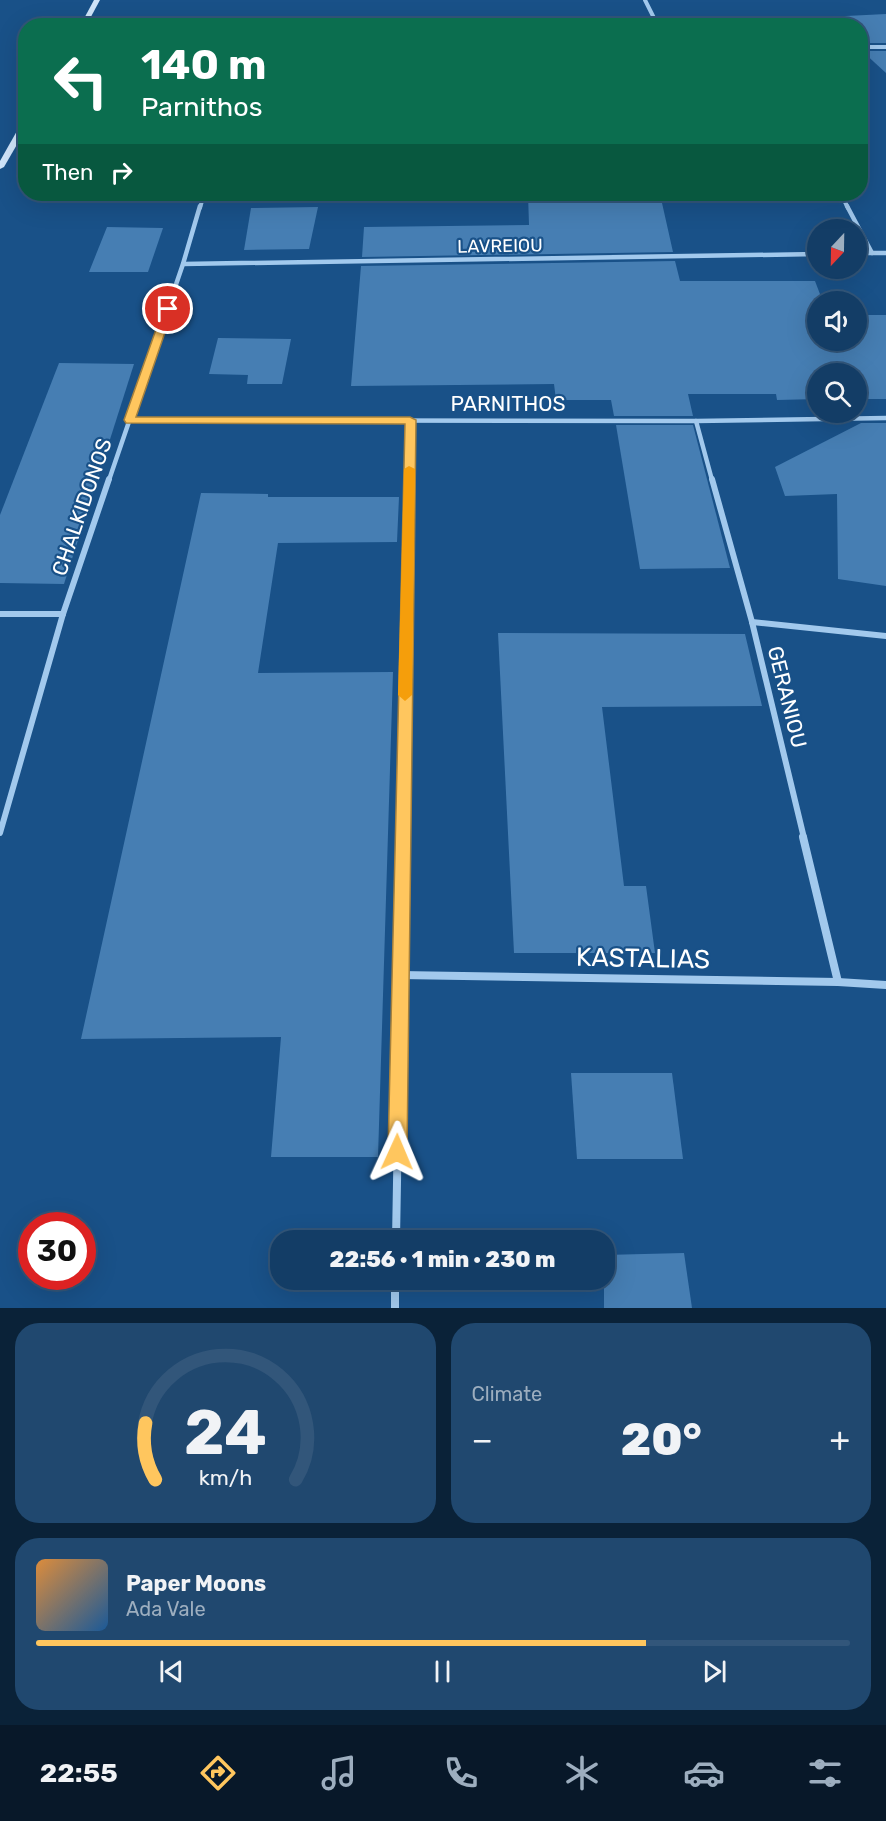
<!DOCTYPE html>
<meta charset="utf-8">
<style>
body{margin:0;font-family:Rubik,sans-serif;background:#20486f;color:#f1f3f6;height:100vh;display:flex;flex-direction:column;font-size:22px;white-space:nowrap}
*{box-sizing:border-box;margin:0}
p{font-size:20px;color:#9daebf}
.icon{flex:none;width:33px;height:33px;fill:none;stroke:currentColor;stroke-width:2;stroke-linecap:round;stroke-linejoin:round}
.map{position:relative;height:1308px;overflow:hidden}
.details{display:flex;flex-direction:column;gap:15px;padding:15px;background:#0a2238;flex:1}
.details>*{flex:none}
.guide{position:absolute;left:18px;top:18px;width:850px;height:183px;border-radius:24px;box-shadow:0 6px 24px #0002,0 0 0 2px #32567a;background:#0b6e4f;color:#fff;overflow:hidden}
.needle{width:39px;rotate:202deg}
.buttons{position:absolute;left:807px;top:219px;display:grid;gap:12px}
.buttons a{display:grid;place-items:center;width:60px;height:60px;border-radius:50%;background:#133d66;box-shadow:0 6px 24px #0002,0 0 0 2px #32567a;font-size:30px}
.speed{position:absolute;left:18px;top:1212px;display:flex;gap:12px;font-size:30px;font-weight:700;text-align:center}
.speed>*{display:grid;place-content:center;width:78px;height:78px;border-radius:50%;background:#133d66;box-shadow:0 6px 24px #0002,0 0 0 2px #32567a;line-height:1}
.speed .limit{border:9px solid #d22;background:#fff;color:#111}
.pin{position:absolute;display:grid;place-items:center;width:51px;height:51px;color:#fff;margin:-26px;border:3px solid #fff;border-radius:50%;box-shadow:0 2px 6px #0007}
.me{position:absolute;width:66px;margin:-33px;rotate:1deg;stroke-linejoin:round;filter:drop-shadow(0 0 4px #0008)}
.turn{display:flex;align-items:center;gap:21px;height:126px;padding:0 24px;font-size:27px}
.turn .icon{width:78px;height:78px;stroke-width:2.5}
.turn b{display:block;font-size:42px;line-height:51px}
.then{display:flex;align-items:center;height:57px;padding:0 24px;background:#0003;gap:12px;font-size:22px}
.big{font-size:45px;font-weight:800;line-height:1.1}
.details .widget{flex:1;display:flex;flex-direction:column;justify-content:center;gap:9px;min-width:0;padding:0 21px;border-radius:24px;background:#20486f}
.details .dial{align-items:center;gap:0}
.dial svg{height:156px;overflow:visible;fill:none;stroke:#32567a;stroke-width:7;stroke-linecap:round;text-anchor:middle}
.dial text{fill:#f1f3f6;stroke:none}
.song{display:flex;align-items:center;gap:18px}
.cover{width:72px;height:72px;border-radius:9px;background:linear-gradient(135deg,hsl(30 70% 55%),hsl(210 70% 35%))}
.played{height:6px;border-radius:3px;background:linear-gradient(90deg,#ffc65e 75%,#32567a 75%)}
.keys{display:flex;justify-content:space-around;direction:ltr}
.heat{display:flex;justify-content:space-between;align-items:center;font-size:33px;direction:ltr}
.details .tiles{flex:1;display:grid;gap:15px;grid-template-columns:1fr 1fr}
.widget:last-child{grid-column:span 2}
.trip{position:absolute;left:270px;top:1230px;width:345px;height:60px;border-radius:24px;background:#133d66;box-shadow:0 6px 24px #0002,0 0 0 2px #32567a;font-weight:800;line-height:60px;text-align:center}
.menu{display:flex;height:96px;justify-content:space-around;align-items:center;background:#081829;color:#9daebf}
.menu .icon{width:42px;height:42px}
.menu .on{color:#ffc65e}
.menu b{font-size:27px;color:#f1f3f6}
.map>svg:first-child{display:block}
.building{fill:#467eb3}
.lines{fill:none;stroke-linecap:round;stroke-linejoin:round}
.service{stroke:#a2c9ed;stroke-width:2}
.minor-far3{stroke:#a2c9ed;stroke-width:4}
.minor-far2{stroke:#a2c9ed;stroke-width:4.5}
.minor-far1{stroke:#a2c9ed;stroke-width:6}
.minor{stroke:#a2c9ed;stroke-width:8}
.secondary{fill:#cfe4f9;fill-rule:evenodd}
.route{fill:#ffc65e;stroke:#a6813d;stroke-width:1.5}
.slow{fill:#f59e0b}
.labels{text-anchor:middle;stroke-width:4.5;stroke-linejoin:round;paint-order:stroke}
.far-street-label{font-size:18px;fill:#fff;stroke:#195188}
.street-label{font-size:21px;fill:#fff;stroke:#195188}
.near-street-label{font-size:26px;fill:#fff;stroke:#195188}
</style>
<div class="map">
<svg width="886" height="1308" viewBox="0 0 886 1308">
<rect width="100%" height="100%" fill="#195188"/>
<g class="building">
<path d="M886,14V43H861V26H835L826,17Z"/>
<path d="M862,51H886V73Z"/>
<path d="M528,194H660L673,252L362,257L364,227L529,225Z"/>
<path d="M318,207L309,249L244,250L251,208Z"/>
<path d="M107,227L163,228L148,272H89Z"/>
<path d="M675,261L680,281H815L823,302H818V340H856V315H886V399H856V374H818V399L777,400L776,394H688L693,416H614L611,400H556L554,384L351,386L361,266Z"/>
<path d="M218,338L291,339L282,384H247L248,375L209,374Z"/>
<path d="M59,363L134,364L64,584L0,583V515Z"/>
<path d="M861,423H886V586L838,579L837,494L785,496L775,467Z"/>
<path d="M616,425H693L730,568L640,569Z"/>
<path d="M201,493L268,494V497H399L397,542L278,543L258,673L393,672L378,1157H271L281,1037L81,1039Z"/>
<path d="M498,633L745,634L762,706L602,707L624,886H646L655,953H514Z"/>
<path d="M571,1073H672L683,1159H577Z"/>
<path d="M684,1253L692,1308H604V1255Z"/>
</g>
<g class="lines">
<path class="service" d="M384,197C413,199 450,207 477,194"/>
<g class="minor-far3">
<path d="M645,0L658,26"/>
<path d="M861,47H886"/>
<path d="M841,194L848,208"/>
<path d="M200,208L204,194"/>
</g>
<g class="minor-far2">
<path d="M847,206L872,253"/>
<path d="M856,253H886"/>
<path d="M183,264L818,254"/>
<path d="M130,420L696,421L886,418"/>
<path d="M696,421L712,480"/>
<path d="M109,480L183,264L200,206"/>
<path d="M409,480L410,420"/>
</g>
<g class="minor-far1">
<path d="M712,479L752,622L804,838"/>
<path d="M0,614H63"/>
<path d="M752,622L886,636"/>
<path d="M0,833L63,614L109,479"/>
<path d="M403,838L409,479"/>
</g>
<g class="minor">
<path d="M803,837L838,982"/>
<path d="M400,975L838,982L886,985"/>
<path d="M396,1240L403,837"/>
<path d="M395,1280V1308"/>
</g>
<g class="secondary">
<path d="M94,0H100L86,26H80Z"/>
<path d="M26,120V129L4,167L0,169V161L22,122Z"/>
</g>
</g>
<path class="route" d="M164,307L173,309L136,417H410L416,420L407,1152L404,1159L397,1161L391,1159L388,1152L405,424L126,423L124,420Z"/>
<path class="slow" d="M409,466L415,469L412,695L405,701L398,695L404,469Z"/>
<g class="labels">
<g class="far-street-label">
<text transform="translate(500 246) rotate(-1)" y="6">LAVREIOU</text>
</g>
<g class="street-label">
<text x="508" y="411">PARNITHOS</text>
<text transform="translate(82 507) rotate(-71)" y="7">CHALKIDONOS</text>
<text transform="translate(787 697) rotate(76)" y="7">GERANIOU</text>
</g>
<g class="near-street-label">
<text transform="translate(643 958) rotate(1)" y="9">KASTALIAS</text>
</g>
</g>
</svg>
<div class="buttons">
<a><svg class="needle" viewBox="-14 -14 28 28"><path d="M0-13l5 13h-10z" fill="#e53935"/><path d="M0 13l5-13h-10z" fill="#9daebf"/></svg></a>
<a><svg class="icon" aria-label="sound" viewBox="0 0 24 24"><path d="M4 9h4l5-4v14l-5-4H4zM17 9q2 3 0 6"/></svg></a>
<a><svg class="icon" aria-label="search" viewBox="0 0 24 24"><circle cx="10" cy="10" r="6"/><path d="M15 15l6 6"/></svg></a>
</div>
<div class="speed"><div class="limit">30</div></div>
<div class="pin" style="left:168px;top:309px;background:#d93025"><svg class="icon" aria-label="arrive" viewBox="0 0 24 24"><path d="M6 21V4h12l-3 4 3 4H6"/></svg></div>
<svg class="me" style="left:397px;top:1152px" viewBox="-20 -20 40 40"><path d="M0-17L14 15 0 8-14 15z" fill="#ffc65e" stroke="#fff" stroke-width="4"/></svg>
<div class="trip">22:56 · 1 min · 230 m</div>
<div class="guide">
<div class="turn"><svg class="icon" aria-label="left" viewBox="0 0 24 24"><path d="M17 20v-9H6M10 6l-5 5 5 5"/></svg><div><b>140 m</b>Parnithos</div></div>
<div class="then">Then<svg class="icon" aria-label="right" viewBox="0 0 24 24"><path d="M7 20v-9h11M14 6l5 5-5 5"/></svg></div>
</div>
</div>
<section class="details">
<div class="tiles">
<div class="widget dial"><svg viewBox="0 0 100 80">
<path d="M14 69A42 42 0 1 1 86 69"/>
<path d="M14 69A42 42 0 0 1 9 40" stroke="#ffc65e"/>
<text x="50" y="56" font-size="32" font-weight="700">24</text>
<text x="50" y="72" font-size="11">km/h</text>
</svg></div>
<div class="widget"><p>Climate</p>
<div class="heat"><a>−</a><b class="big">20°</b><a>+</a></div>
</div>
<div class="widget">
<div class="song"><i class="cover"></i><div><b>Paper Moons</b><p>Ada Vale</p></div></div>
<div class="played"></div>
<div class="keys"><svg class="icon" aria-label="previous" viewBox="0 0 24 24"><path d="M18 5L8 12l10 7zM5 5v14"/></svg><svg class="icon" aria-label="pause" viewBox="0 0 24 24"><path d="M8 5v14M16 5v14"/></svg><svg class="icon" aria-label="next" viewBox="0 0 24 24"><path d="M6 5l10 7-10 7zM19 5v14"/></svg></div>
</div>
</div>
</section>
<nav class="menu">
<b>22:55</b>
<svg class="icon on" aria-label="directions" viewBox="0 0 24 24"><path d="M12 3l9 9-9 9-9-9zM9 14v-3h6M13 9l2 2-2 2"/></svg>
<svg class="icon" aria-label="music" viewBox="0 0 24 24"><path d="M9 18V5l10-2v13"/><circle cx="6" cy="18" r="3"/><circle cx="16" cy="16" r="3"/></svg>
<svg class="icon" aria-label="phone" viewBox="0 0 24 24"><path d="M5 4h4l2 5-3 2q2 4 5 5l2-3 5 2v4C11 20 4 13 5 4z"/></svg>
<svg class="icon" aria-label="climate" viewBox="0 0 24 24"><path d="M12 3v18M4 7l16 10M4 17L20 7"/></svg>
<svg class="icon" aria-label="car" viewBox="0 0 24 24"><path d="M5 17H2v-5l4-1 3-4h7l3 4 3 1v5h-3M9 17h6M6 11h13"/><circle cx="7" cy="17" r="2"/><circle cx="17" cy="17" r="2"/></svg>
<svg class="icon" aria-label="filters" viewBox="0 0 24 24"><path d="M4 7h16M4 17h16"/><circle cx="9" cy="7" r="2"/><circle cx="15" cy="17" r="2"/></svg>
</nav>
